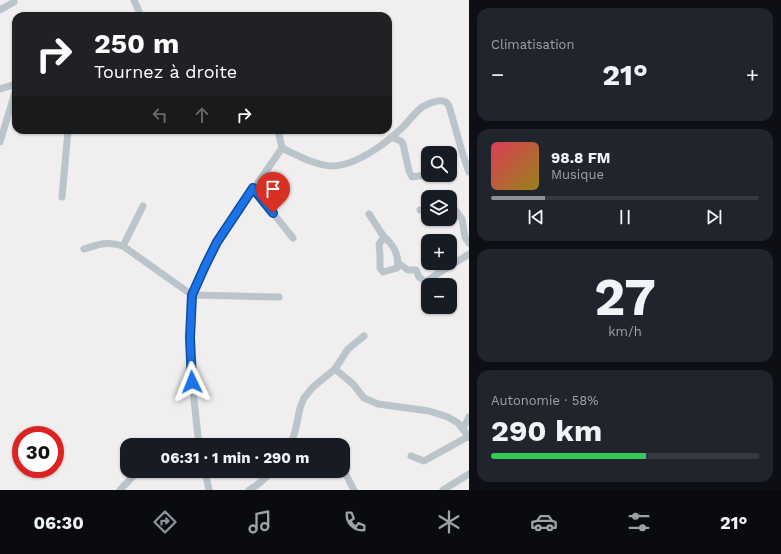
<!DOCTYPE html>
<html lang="fr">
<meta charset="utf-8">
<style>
body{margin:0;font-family:"Work Sans",sans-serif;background:#20242c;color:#f1f3f6;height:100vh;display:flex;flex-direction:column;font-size:15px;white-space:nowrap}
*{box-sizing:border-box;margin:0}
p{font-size:13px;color:#9ea1a6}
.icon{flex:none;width:22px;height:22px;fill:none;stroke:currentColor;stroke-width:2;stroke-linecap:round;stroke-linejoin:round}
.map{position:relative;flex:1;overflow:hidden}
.sheet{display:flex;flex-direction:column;gap:8px;padding:8px;background:#0d0f14;width:312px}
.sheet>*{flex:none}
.hud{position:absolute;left:12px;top:12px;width:380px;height:122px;border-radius:12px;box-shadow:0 1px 3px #0004;background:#202124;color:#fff;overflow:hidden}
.fabs{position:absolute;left:421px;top:146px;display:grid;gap:8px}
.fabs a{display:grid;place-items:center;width:36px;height:36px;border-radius:8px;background:#171b24;box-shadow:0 1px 3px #0004;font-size:20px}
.speed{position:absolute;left:12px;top:426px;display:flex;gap:8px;font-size:20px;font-weight:700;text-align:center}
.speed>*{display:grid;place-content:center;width:52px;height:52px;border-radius:50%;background:#171b24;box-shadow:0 1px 3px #0004;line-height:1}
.speed .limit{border:6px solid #d22;background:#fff;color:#111}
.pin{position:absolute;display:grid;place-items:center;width:34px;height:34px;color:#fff;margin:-41px -17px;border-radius:50% 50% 50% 0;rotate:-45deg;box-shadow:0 0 4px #0007}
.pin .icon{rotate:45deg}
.me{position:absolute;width:44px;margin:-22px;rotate:358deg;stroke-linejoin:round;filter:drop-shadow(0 0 3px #0008)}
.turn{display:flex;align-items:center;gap:14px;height:84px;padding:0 16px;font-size:18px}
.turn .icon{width:52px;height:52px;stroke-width:2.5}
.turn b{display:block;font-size:28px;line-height:34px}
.lanes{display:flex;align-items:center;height:38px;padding:0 16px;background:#0003;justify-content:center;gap:20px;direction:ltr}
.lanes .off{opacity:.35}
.big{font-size:30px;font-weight:700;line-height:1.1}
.sheet .tile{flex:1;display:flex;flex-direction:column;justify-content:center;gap:6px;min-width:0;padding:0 14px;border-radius:12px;background:#20242c}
.sheet .dial{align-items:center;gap:0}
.dial b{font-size:52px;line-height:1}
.song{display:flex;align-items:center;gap:12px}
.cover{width:48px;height:48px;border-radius:6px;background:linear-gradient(135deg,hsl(350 70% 55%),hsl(50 70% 35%))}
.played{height:4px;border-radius:2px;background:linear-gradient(90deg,#8c9099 20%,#363941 20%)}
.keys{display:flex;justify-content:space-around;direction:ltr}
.heat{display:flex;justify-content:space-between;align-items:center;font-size:22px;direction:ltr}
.charge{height:6px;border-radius:3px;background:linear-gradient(90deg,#34c759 58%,#363941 0)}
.trip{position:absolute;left:120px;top:438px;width:230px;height:40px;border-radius:12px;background:#171b24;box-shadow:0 1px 3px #0004;font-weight:700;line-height:40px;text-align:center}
.tabs{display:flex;height:64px;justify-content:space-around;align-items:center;background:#090b0e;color:#9ea1a6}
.tabs .icon{width:28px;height:28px}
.tabs .selected{color:#8c9099}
.tabs b{font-size:18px;color:#f1f3f6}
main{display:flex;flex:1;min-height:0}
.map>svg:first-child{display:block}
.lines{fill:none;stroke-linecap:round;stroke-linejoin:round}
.minor{stroke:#b9c4cb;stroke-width:7}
.route-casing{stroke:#114b97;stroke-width:10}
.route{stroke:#1a73e8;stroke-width:7}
</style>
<main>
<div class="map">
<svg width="469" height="490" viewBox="0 0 469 490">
<rect width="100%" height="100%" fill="#f0eeee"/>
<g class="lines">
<g class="minor">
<path d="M134,0L141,16"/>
<path d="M0,10L14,2"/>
<path d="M0,89L16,84"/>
<path d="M391,137L401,141L403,144L409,171L412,177L425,175"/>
<path d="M0,142L16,89"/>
<path d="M282,148C297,155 314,165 331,166C357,166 388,142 405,125C410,119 416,112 422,107C427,104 437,100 443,101C446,101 448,104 449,106L463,155L469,172"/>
<path d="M253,188L293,238"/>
<path d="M62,197L68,130"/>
<path d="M450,203L462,219L465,237L469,243"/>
<path d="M420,210L428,209"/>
<path d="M369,214L384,237"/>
<path d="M384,237C393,244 400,256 397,268L383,272L380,268V255L379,244Z"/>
<path d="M123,246L143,206"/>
<path d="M84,249C99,244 108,241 123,246L192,295L279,297"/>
<path d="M398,263L408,270H416L419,277L426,282L434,276L469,254"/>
<path d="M335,369L353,384L364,398L378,404L429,411L448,417L458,423L469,437"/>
<path d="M463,429L469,417"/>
<path d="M199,445L192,382L190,338L192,295L205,266L217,242L282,148L278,130"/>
<path d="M290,445L295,432L300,408L304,398L313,387L335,369L348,349L364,336"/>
<path d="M411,456L424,461L469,436"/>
<path d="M343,469L354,490"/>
<path d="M205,471L209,490"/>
<path d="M120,490L138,471"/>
<path d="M249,490L257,485L273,471"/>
<path d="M443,490L469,474"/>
</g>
</g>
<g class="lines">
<defs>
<path id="route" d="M192,382L190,338L192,295L205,266L217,242L253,188L273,213"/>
</defs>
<use href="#route" class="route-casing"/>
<use href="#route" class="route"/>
</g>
</svg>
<div class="fabs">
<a><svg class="icon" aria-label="search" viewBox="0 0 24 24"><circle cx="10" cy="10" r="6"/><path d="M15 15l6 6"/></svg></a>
<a><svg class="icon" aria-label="layers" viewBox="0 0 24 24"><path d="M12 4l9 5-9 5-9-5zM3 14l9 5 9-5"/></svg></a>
<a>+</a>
<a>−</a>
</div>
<div class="speed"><div class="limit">30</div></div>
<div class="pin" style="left:273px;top:213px;background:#d93025"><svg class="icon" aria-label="arrive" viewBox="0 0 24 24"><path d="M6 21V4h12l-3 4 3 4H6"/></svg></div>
<svg class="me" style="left:192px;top:382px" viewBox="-20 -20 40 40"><path d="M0-17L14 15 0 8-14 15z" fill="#1a73e8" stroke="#fff" stroke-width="4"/></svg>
<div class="trip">06:31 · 1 min · 290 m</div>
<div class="hud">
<div class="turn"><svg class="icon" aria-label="right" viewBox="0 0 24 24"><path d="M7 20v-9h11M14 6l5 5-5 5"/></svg><div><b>250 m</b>Tournez à droite</div></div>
<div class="lanes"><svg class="icon off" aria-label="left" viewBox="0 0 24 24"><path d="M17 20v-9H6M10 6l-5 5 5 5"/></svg><svg class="icon off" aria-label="ahead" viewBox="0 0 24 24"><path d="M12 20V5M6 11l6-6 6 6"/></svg><svg class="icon" aria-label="right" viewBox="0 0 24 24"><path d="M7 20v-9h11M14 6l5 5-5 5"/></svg></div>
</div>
</div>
<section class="sheet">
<div class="tile"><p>Climatisation</p>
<div class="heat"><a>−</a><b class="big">21°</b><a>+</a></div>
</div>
<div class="tile">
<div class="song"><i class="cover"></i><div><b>98.8 FM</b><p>Musique</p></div></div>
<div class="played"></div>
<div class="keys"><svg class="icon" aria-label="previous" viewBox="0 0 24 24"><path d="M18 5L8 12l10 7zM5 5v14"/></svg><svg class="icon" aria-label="pause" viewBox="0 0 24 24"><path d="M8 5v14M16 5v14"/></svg><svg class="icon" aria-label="next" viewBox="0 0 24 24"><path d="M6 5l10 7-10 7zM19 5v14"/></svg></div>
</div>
<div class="tile dial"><b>27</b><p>km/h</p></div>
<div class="tile"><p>Autonomie · 58%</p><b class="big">290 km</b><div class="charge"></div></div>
</section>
</main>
<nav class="tabs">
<b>06:30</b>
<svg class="icon selected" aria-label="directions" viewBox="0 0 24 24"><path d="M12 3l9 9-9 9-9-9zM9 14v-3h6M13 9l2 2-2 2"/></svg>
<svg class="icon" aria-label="music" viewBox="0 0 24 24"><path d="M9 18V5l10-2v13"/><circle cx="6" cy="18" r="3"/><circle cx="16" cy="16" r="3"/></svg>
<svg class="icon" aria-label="phone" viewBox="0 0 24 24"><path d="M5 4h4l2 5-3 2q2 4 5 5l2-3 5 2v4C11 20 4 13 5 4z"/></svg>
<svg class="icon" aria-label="climate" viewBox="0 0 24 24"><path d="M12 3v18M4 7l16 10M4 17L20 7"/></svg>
<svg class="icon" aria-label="car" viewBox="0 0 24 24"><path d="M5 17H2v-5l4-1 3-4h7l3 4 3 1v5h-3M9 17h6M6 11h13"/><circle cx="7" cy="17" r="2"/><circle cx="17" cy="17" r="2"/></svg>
<svg class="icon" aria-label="filters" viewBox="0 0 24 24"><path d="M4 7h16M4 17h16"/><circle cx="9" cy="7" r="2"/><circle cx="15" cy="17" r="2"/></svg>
<b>21°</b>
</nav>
